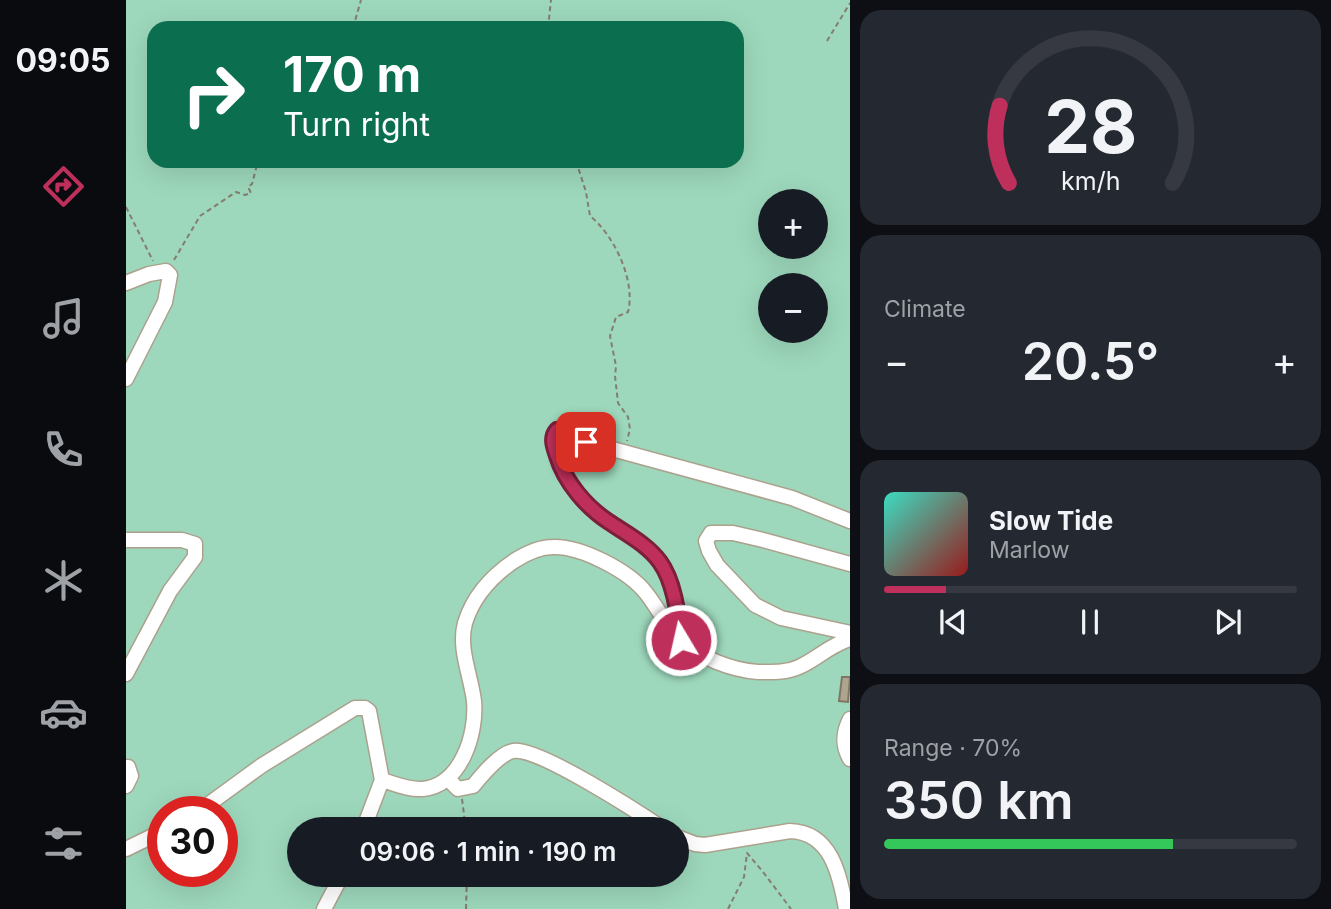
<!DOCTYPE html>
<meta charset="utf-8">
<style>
body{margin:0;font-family:Inter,sans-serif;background:#242831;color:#f1f3f6;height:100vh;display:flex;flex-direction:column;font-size:26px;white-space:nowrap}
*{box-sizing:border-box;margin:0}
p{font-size:23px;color:#9ea1a6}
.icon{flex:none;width:38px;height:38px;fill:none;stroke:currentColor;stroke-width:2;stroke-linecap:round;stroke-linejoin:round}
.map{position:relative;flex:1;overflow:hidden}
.details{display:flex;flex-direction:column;gap:10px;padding:10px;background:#0d0f14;width:481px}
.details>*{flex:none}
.banner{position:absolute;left:21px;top:21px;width:597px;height:147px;border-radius:21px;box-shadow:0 7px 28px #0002;background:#0b6e4f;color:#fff;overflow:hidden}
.fabs{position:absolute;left:632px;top:189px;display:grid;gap:14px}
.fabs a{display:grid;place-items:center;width:70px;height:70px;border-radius:50%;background:#171b24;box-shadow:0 7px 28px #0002;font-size:35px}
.speed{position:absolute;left:21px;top:796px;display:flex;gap:14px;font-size:35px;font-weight:700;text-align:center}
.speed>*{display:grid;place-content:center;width:91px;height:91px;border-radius:50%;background:#171b24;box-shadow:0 7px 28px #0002;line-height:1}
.speed .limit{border:10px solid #d22;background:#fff;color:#111}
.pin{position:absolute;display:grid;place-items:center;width:60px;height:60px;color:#fff;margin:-30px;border-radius:14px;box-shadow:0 4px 10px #0006}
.me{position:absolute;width:77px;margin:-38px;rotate:351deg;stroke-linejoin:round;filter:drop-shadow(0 0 5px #0008)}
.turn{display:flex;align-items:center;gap:24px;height:147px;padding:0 21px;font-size:32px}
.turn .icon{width:91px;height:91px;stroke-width:2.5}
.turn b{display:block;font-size:49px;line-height:60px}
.big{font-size:52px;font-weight:600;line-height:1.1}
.details .widget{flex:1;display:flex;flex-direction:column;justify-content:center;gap:10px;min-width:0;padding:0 24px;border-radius:21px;background:#242831}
.details .dial{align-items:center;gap:0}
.dial svg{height:182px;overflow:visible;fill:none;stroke:#363941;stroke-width:7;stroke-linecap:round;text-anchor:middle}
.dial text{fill:#f1f3f6;stroke:none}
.song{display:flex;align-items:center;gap:21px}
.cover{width:84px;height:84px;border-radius:10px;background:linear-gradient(135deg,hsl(170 70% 55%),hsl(0 70% 35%))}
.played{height:7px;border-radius:4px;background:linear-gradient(90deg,#be2f5b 15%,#363941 15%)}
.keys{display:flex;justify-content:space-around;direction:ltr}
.heat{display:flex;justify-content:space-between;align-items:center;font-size:38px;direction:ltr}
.charge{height:10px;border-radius:5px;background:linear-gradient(90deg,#34c759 70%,#363941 0)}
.trip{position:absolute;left:161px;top:817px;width:402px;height:70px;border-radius:35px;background:#171b24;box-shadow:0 7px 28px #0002;font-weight:600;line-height:70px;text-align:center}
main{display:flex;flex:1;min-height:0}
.tab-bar{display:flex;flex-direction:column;width:126px;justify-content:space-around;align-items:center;background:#090b0e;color:#9ea1a6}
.tab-bar .icon{width:49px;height:49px}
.tab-bar .selected{color:#be2f5b}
.tab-bar b{font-size:32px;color:#f1f3f6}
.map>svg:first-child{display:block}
.green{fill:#9dd8bc;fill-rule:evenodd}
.building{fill:#afa490;stroke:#817663;stroke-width:2}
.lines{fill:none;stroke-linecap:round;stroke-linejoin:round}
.minor-casing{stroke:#aca18d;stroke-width:17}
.path{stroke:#857d6e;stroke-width:2;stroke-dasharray:5 3.5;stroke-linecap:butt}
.minor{stroke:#fff;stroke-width:14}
.route-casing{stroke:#7c1f3b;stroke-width:18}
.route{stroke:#be2f5b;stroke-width:12}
</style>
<main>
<nav class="tab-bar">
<b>09:05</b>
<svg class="icon selected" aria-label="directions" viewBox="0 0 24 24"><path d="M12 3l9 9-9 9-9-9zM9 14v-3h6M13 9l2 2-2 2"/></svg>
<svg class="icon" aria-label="music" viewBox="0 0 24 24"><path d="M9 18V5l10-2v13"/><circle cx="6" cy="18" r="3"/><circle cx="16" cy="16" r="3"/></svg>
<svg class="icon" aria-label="phone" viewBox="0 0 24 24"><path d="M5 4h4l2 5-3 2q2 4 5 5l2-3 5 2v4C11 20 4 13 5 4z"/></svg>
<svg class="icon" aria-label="climate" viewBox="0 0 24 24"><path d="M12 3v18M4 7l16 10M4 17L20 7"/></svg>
<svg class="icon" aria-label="car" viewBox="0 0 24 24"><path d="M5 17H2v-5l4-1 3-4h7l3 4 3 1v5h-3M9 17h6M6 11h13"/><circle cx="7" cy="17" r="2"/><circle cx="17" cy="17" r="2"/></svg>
<svg class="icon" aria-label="filters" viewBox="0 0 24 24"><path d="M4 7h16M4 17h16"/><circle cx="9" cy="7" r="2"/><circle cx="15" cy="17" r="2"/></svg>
</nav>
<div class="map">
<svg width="724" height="909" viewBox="0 0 724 909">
<rect width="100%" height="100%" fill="#ede0cb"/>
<path class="green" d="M0,0H724V909H0ZM28,28H611V161H28ZM644,201H690V247H644ZM644,285H690V331H644ZM37,812H96V872H37ZM173,830H551V875H173Z"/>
<path class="building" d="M716,677H724L722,702L713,701Z"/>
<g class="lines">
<defs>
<g id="minor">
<path d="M0,283L23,274L40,271L44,275L39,302L0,379"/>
<path d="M0,540H56L69,544V557L44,591L0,674"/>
<path d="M724,564L637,540L607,533H585L580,541L583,551L591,565L629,605L655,618L724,633"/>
<path d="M555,640C552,615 549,583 534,562C522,545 501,534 484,522C460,507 439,483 431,456C428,446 425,438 431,430L468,444L666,498L724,521"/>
<path d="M724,719C717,733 716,745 724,759"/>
<path d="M0,767H2L5,776L0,786"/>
<path d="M322,779L332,789L347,786C356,775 373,754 387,751C411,746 515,814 539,830"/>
<path d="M256,780C269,784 283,790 297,789C335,785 351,734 348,701C345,676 332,648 339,623C347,597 366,576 388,561C399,554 413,547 427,547C455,546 503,571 520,593C532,608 540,626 554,639C574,658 605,670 632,672C645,672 660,673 673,667C691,659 704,645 724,639"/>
<path d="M72,812L135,766L229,708H239L243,711L256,780"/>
<path d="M237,830L256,780"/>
<path d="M551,837L569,844L579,845L664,831C705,832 714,875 720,909"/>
<path d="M0,849L37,831"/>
<path d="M198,909L216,875"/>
</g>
</defs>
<use href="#minor" class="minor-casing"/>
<g class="path">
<path d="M227,28L235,0"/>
<path d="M422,28L425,0"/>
<path d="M701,41L724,3"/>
<path d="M433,161L434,163L451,165"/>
<path d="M450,161L460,192L464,216C488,235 510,281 502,312L490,317L484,336L490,366L489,376L492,403L502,417L504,429L501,441"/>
<path d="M0,207L27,261"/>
<path d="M48,260L74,216L110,192L119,195L125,193L122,187L126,184L132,161"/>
<path d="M336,799L340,830"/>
<path d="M340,909L341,875"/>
<path d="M602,909L618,877L621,853L637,872L665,909"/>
</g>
<use href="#minor" class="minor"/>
</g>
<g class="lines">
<defs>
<path id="route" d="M460,442L431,430C424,438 428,447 431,456C439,482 460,507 483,522C501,534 522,545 534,562C549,583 552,616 555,640"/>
</defs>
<use href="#route" class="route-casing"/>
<use href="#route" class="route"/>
</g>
</svg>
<div class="fabs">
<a>+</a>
<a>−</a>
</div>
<div class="speed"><div class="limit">30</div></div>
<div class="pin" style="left:460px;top:442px;background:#d93025"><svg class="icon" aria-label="arrive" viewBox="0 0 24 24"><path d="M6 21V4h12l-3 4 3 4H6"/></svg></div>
<svg class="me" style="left:555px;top:640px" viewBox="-20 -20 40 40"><circle r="17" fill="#be2f5b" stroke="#fff" stroke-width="3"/><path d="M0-11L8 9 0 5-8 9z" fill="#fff"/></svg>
<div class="trip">09:06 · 1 min · 190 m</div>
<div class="banner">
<div class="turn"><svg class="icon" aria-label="right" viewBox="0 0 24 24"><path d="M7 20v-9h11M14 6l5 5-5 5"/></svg><div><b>170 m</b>Turn right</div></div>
</div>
</div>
<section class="details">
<div class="widget dial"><svg viewBox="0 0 100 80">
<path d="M14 69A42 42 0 1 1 86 69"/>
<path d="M14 69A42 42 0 0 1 10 35" stroke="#be2f5b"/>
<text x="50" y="56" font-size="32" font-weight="700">28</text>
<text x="50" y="72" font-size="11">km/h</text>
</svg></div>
<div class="widget"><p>Climate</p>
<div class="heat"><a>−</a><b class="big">20.5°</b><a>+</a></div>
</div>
<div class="widget">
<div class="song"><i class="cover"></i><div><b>Slow Tide</b><p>Marlow</p></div></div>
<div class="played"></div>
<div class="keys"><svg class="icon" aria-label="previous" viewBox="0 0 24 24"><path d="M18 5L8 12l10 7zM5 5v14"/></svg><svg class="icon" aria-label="pause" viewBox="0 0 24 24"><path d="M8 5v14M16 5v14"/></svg><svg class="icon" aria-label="next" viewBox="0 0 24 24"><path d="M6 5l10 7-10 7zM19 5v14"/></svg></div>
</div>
<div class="widget"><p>Range · 70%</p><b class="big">350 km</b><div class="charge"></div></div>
</section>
</main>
